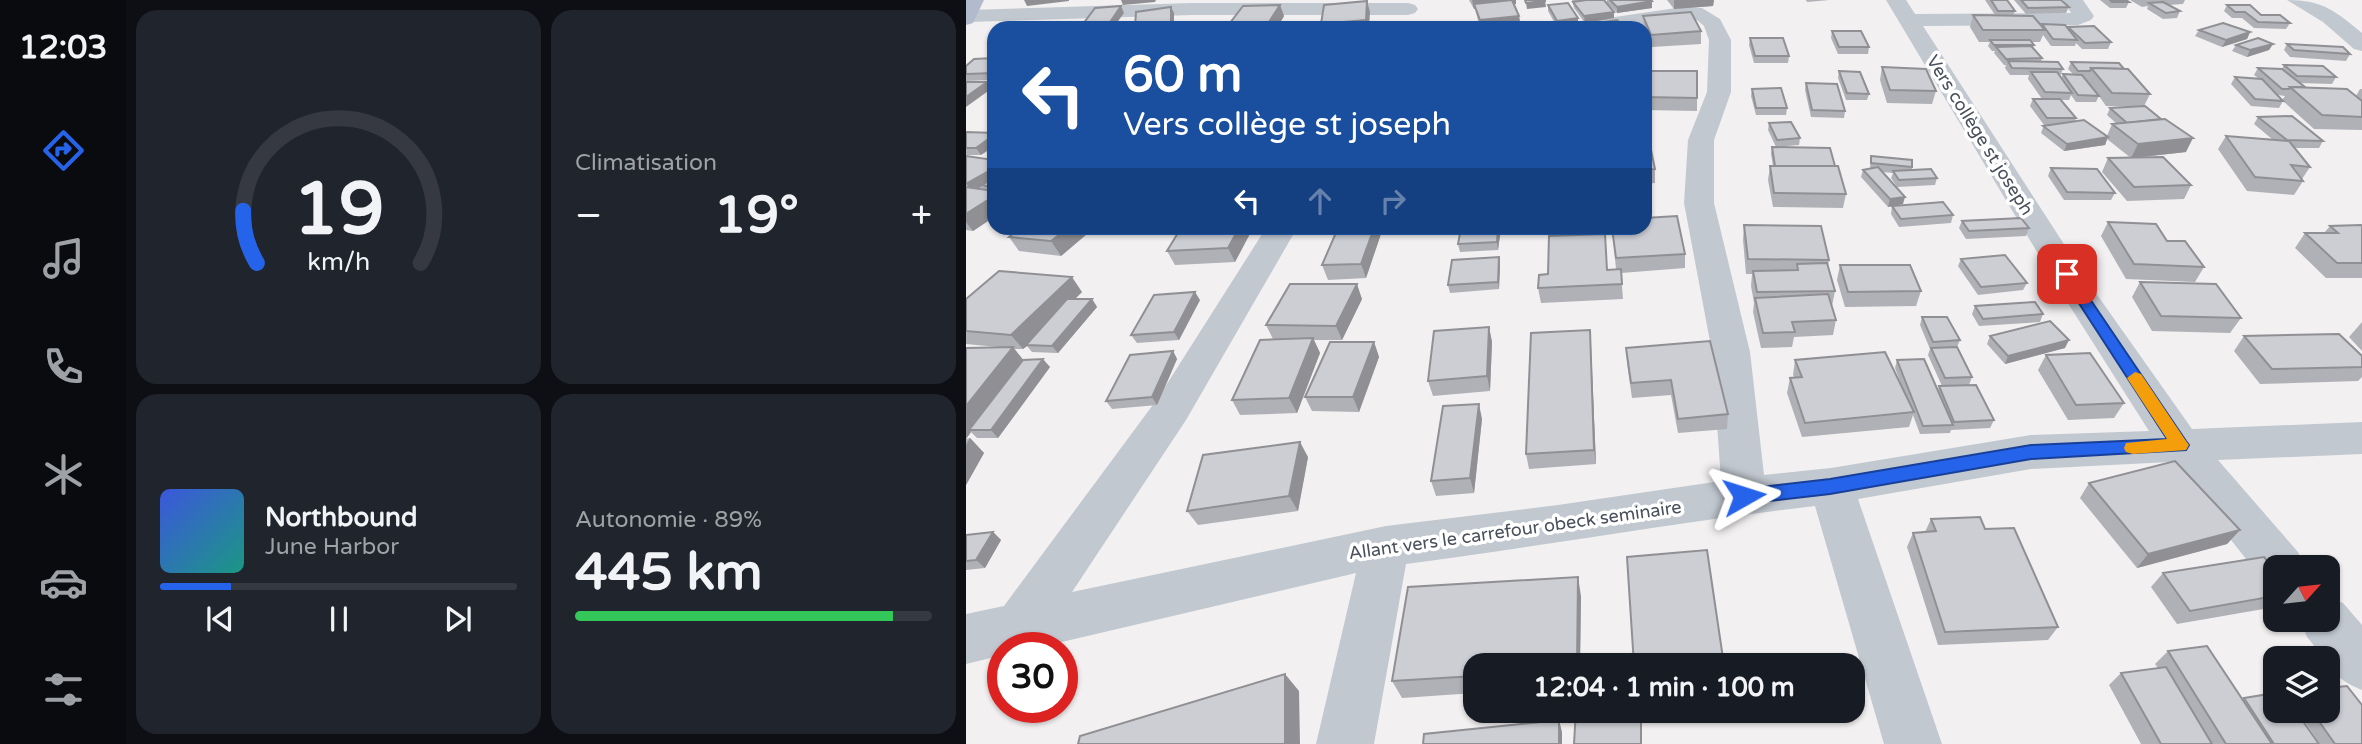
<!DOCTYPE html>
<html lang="fr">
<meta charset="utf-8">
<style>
body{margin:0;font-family:"Varela Round",sans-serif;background:#20242c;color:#f1f3f6;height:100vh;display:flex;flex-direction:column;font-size:26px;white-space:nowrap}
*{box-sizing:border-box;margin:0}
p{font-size:23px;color:#9ea1a6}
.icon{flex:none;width:38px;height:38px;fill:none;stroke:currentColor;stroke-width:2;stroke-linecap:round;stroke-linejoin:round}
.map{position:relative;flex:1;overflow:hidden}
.side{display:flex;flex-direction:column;gap:10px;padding:10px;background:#0d0f14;width:840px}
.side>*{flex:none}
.top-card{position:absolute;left:21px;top:21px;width:665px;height:214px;border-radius:21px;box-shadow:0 2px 5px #0004;background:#1a4fa0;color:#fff;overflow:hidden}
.needle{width:46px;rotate:63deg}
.controls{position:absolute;left:1297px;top:555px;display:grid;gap:14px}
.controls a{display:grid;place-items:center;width:77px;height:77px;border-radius:14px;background:#171b24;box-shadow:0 2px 5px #0004;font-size:35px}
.speed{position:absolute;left:21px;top:632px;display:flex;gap:14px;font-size:35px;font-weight:700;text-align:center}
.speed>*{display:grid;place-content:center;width:91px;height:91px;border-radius:50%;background:#171b24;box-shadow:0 2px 5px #0004;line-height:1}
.speed .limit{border:10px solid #d22;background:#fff;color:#111}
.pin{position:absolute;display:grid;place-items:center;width:60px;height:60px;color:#fff;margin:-30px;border-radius:14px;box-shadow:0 4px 10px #0006}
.me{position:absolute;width:77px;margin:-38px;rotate:84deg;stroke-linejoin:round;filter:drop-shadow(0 0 5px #0008)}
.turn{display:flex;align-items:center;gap:24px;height:147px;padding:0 21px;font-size:32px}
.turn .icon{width:91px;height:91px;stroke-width:2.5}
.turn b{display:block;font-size:49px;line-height:60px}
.lanes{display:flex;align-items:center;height:66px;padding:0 21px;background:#0003;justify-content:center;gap:35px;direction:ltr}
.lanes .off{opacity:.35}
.big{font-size:52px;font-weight:700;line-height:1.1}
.side .tile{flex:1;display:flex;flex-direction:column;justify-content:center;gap:10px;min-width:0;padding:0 24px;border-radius:21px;background:#20242c}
.side .dial{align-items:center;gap:0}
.dial svg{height:182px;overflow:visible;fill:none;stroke:#363941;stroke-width:7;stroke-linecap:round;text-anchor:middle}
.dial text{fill:#f1f3f6;stroke:none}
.song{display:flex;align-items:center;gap:21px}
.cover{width:84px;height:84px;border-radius:10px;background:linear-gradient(135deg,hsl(230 70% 55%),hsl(170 70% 35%))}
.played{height:7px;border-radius:4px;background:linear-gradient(90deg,#2563eb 20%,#363941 20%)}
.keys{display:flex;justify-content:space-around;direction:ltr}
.heat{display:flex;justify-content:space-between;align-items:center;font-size:38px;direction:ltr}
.charge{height:10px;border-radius:5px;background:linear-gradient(90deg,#34c759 89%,#363941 0)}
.side .tiles{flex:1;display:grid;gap:10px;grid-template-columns:repeat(2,1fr)}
.trip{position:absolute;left:497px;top:653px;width:402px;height:70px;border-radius:21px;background:#171b24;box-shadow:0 2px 5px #0004;font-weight:700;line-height:70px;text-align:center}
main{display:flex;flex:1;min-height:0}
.dock{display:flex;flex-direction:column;width:126px;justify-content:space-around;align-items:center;background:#090b0e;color:#9ea1a6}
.dock .icon{width:49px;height:49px}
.dock .selected{color:#2563eb}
.dock b{font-size:32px;color:#f1f3f6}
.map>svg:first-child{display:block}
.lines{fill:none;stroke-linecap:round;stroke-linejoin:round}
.street{fill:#c1c8d0;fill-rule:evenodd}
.primary{fill:#b2bbcb;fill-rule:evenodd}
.wall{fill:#b0b1b6;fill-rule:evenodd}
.shaded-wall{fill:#909094}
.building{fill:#cdced4;stroke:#909094;stroke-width:2}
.route{fill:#2563eb;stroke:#184099;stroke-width:2}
.slow{fill:#f59e0b}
.labels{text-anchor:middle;stroke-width:7;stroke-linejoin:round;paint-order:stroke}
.street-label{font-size:18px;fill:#49505b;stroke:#fff}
</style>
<main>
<nav class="dock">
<b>12:03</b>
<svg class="icon selected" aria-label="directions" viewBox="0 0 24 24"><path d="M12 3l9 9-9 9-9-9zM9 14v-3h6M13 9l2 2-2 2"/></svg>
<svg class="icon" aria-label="music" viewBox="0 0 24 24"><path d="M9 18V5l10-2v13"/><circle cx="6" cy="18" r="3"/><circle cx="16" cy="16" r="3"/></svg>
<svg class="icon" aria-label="phone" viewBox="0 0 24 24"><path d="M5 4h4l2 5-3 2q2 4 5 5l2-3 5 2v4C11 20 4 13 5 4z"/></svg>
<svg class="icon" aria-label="climate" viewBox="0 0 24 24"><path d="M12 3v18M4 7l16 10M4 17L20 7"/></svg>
<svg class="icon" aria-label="car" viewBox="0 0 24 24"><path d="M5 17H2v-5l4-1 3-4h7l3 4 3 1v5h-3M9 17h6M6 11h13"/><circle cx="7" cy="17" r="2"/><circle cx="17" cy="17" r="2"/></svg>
<svg class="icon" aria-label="filters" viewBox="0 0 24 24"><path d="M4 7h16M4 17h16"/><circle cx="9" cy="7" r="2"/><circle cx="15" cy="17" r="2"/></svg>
</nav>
<section class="side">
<div class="tiles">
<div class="tile dial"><svg viewBox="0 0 100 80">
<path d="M14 69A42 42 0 1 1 86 69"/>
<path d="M14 69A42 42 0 0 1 8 46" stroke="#2563eb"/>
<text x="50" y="56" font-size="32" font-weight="700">19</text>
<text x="50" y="72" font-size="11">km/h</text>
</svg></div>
<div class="tile"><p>Climatisation</p>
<div class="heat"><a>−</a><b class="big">19°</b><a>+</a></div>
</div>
<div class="tile">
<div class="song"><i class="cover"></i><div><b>Northbound</b><p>June Harbor</p></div></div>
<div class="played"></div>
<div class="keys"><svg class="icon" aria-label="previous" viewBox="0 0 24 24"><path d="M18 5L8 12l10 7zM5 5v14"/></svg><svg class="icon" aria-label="pause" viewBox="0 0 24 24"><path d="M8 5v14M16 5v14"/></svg><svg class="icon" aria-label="next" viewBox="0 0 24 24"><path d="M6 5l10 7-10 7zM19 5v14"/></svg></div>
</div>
<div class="tile"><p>Autonomie · 89%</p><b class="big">445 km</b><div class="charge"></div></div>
</div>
</section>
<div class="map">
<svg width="1396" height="744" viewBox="0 0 1396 744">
<rect width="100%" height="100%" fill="#f2f0f0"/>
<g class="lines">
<g class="street">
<path d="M920,0H940L949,14L1105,13L1097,0H1117L1128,16L1125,20L1112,25L957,26L1127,289L1226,429L1396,422V454L1252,460L1332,552L1339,567H1309V586L1298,582L1204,462L1065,469L892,499L976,744H918L849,506C712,522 577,546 440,564L408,744H350L390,573L70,648H37V655L0,664V614L38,606L192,398L300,228H331L220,420L106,592L420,526L592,505L755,481L746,352L718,203L722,140L741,92L743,40L738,26L731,20L717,19L658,28H604L607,23L615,22L717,7L736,8L754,19L765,40V92L748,140V203L784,352L798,475L865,468L1065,435L1183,431L1098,297Z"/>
<path d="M1321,0C1357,0 1369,11 1396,33V51L1388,49L1357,22Z"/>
<path d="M226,3H442L449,5L452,9L449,13L442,15H226L0,22L2,10Z"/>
<path d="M1362,597L1377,603L1396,625V690C1381,684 1365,675 1362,658H1358L1341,637L1334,620H1362Z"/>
</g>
<path class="primary" d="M0,0H18L7,23L0,25Z"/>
</g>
<g class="wall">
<path d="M503,0H550V4H548L553,16L555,28H514L509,9H508Z"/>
<path d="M606,0H640H638L648,12V18L619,23L608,8Z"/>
<path d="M641,0H685L686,8L651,13L641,3Z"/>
<path d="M701,0H748L747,6L708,9Z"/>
<path d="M840,0H863L841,2Z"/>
<path d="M1019,0H1041L1049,11L1047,16L1075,26L1076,24L1101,28L1102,27L1145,42L1142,49H1116L1110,43L1109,46H1085L1077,35L1074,42H1066L1068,45L1067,48L1076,58L1075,62L1097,69L1094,76H1093L1095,79L1097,74H1107L1102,69L1105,62L1153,63L1184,94L1178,106L1220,152L1168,158L1225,185L1218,199L1161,201L1136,172L1142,158H1165L1141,139L1139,145L1098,151L1075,133L1078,125L1064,106L1067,99H1076L1062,79L1063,75H1044L1039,68L1040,65H1038L1028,53L1029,51H1026L1022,46L1024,42H1013L1004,27L1007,15H1029ZM1105,95L1110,102H1130L1133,96L1140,106L1165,107L1144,108L1141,115L1151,124H1146L1141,136L1109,121L1110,118L1095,100H1103Z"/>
<path d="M1048,0H1095L1103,7L1100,13L1060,14Z"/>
<path d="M1134,0H1160L1163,2L1160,8H1144Z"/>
<path d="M1164,0H1219L1217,4L1202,5L1214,11L1211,18L1197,19L1181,9L1182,6L1176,7Z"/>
<path d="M314,5L318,16L311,28H265L264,23Z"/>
<path d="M582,5L612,24L591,27L582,11Z"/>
<path d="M1261,5L1295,15L1324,23L1320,29L1288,28L1276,18H1266L1258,11Z"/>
<path d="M677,16L735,31V44L686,47L679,31V28H678Z"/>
<path d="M1233,30L1284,32L1281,39L1256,47L1229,36Z"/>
<path d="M866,31L903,47L902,54H872L865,38Z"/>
<path d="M784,38L823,56L822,63H788L783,45Z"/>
<path d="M1307,44L1303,50L1281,57L1266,51L1270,45Z"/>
<path d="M1321,44L1384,54L1380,61L1324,57L1318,50Z"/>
<path d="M28,58V80L0,81V66Z"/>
<path d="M1318,65L1370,77L1366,84L1333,83L1339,87L1390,96L1394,89H1396V130L1348,129L1316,100L1319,96L1312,95L1317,101L1313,108L1285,106L1265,84L1269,77L1292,78L1288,75L1292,68L1316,69Z"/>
<path d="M916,67L970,91L966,104L921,103L914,80Z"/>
<path d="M679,71L731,98V111L679,110Z"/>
<path d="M873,71L903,94L901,100H880L872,78Z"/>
<path d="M840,83L879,111L878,118L845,117L839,90Z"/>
<path d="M786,89L821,108L820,115H790L785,96Z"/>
<path d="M1292,117L1357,141L1353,148H1329L1344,167L1336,179L1337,181L1328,195L1281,191L1252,149L1260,136L1306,139L1288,124Z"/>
<path d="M803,123L834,138L833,145L810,147L802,130Z"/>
<path d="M0,132L28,146V155L24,149L15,155H0Z"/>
<path d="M679,145L689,169V183L679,184Z"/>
<path d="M806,147L869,166L880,194L877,208L807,207L802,180L804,166H807L805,154Z"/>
<path d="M0,156L28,160V217L7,231L0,230Z"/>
<path d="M905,156L946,167V170L971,178L969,185L931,187L925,178L927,173L916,172L937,204L929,206L987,215L985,223L933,227L925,214L926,206L922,207L895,177L897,170L904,169Z"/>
<path d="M1085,168L1149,193L1145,200H1098L1082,176Z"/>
<path d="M996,221L1063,228L1060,236L1000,239L993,228Z"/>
<path d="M1142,222L1201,241L1238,267L1229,282L1160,279L1135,236Z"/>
<path d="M778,225L863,260L862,266L869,291L866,306L870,320L867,335L828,337L826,347L795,348L787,312L788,303L785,286L786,274H780L777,240Z"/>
<path d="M1364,226H1396V278H1360L1329,248L1339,233H1358Z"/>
<path d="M54,228H128L95,256L53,251L43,237Z"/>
<path d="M162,228H287L269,262L209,265L201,251L214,229H164Z"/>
<path d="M372,228H417L400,278L362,280L356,265Z"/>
<path d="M535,228L532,250L494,252L492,244Z"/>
<path d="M596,228H646V229L596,232Z"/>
<path d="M646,228L719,254V268L655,273L657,299L575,303L572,288L641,270L650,269Z"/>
<path d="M533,257L534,264L533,289L484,293L482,285Z"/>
<path d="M995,259L1061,283L1057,290L1012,295L992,266Z"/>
<path d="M874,265L955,291L950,306L879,307L871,280Z"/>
<path d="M1174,282L1275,318L1264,333L1186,331L1166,297Z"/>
<path d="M116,292L109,299H126L131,307L92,353L66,352L61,346L57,349H48L57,360L84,367L32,438H11L5,432L0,439L4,438L18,453L0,485V348L32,347L0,344V299Z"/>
<path d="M396,299L376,340H348L354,353L331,413L274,415L266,400L307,339L300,325Z"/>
<path d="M234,300L213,340L171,343L165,335Z"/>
<path d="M1009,306L1077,314L1074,322L1013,326L1006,314Z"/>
<path d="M956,317L994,340L991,347L1006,377L1003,385L1028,420L1024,428L985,430L984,433L954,434L947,415L943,427L836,437L821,393L824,378L828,377L827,375L829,360L937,389L929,368L931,360L972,390L973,386H976L962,355L964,349L954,325Z"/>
<path d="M1396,322V351L1383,337Z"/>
<path d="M523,327L526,342L524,391L467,396L462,381Z"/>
<path d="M624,330L630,464L563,469L560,454Z"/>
<path d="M1024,336L1099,348L1039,364L1021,344Z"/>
<path d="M1278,336L1396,367V377L1392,381L1294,384L1268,351Z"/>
<path d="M408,342L413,357L393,412L346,411L339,397Z"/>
<path d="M660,348L762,414L761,429L712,433L705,395L666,398L661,363Z"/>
<path d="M207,351L211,359L191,405L146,409L140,401Z"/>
<path d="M1080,355L1158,403L1148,418L1102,420L1072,370Z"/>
<path d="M516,419L508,493L470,496L465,481Z"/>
<path d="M342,457L332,511L232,525L221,511Z"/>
<path d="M1123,483L1274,530L1261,544L1171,568L1114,498Z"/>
<path d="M965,519L1019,529L1092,627L1082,640L972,645L941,547L947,533L959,532Z"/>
<path d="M27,532L35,540L19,568L0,570V535Z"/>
<path d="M1309,570V607L1211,624L1185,587L1197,573Z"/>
<path d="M615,596L614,665H509V693L436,698L426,681Z"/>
<path d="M1202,651L1276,699L1278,698L1353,744H1175L1143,685L1155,673L1192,668L1189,664Z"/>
<path d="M1331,710H1362L1396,744H1354Z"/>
</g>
<g class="shaded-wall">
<path d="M58,0H103V1L61,6Z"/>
<path d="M155,0H190L189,2L157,5Z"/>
<path d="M506,0H550V4L510,9L508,4L509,9H508Z"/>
<path d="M708,0H748L747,6L708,9Z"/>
<path d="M401,1L404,12L403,28H356L355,24Z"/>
<path d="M579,1L580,7L561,9L560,3Z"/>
<path d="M686,1V8L651,13V7Z"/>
<path d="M314,5L318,16L311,28H305L303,22Z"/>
<path d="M155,6L158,13L147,28H135Z"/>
<path d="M205,7L208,13V28H169V27Z"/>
<path d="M648,12V18L619,23L618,16Z"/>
<path d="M553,16L555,28H515L514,20Z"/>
<path d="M612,18V24L591,27V21Z"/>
<path d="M1284,32L1281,39L1256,47L1260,40Z"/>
<path d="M1307,44L1303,50L1281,57L1284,50Z"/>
<path d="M21,82L25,89L0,107V97Z"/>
<path d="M28,135V146L15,155L10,148Z"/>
<path d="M1142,137L1139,145L1098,151L1101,144Z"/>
<path d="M1227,138L1220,152L1165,158L1172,144Z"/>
<path d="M28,168V179L6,192L1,184Z"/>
<path d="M28,196V217L7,231L0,222V214Z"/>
<path d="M939,197L937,204L922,207L924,199Z"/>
<path d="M102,228H128L95,256L85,241Z"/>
<path d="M273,228H287L269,262L262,248Z"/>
<path d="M408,228H417L400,278L395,264Z"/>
<path d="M532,228H535L532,250L531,242Z"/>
<path d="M533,257L534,264L533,289L532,282Z"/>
<path d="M106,277L116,292L62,345H60L61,346L57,349L45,335Z"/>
<path d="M391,284L396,299L376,340L370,326Z"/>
<path d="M229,292L234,300L213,340L208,332Z"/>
<path d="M126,299L131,307L92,353L86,346Z"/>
<path d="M523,327L526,342L524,391L521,376Z"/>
<path d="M624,330L625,345L630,464L628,450Z"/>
<path d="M347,338L354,353L331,413L323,398Z"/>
<path d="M1103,340L1099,348L1039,364L1042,356Z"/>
<path d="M408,342L413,357L393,412L387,397Z"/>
<path d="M47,347L59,362L3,430L5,432L0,439V406Z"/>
<path d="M207,351L211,359L191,405L186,397Z"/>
<path d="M77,359L84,367L32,438L25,430Z"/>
<path d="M513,404L516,419L508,493L504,478Z"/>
<path d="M4,438L18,453L0,485V445Z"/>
<path d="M334,442L342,457L332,511L323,496Z"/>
<path d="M1274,530L1261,544L1171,568L1182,554Z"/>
<path d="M27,532L35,540L19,568L10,560Z"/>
<path d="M612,577L615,596L614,665H611Z"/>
<path d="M319,674L333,691L334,744H319Z"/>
<path d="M593,720L596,732V744H593Z"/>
</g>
<g class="building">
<path d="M546,0L553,16L514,20L508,4Z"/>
<path d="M559,0H579V1L560,3Z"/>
<path d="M620,0H638L648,12L618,16L607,2Z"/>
<path d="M644,0H685L686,1L651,7Z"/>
<path d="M1025,0H1041L1049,11H1032Z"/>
<path d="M1055,0H1095L1103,7L1062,8Z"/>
<path d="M1144,0H1160L1163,2H1146Z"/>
<path d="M401,1L400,20L355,24L358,5Z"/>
<path d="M1197,2L1214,11L1200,13L1183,3Z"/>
<path d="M602,3L612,18L591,21L582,5Z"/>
<path d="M314,5L303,22L264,23L277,6Z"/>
<path d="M1261,5H1284L1295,15H1314L1324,23L1292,22L1279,12H1269Z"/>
<path d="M155,6L140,28H114L129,8Z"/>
<path d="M205,7V22L169,27L170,12Z"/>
<path d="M725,12L735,31L685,35L677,16Z"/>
<path d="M1007,15L1067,16L1079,30H1017Z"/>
<path d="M651,20L659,28H622L619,25Z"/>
<path d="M1257,23L1284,32L1260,40L1233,30Z"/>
<path d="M1076,24L1099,25L1111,40L1087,39Z"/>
<path d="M1128,26L1145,42L1119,43L1102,27Z"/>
<path d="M866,31H895L903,47H873Z"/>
<path d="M784,38H817L823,56H789Z"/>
<path d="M1292,38L1307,44L1284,50L1270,45Z"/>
<path d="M1024,40H1064L1068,45H1028Z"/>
<path d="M1321,44L1377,47L1384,54L1328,50Z"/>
<path d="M1065,46L1076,58L1040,59L1030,47Z"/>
<path d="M28,58V73L0,74V66L8,59Z"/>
<path d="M1042,61L1092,62L1097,69L1046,68Z"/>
<path d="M1105,62L1153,63L1158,69L1125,68L1124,71H1112Z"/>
<path d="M1318,65L1357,66L1370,77L1331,76Z"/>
<path d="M916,67L960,69L970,91L924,90Z"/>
<path d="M1125,68L1162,69L1184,94L1146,93Z"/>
<path d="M1292,68L1316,69L1339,87H1324L1323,89H1316Z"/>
<path d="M679,71H731V98L679,97Z"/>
<path d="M873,71L894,72L903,94L881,93Z"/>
<path d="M1065,72H1091L1106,93L1079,92Z"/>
<path d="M1097,74L1116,75L1133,96L1112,95Z"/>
<path d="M1269,77L1296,79L1317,101L1289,99Z"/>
<path d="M0,82H21L0,97Z"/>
<path d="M840,83L871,84L879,111L846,110Z"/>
<path d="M1324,87L1381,89L1396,101V117L1356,115Z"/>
<path d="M815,88L821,108H790L786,89Z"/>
<path d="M1067,99H1094L1110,118H1081Z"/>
<path d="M1179,106L1195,119L1161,123L1144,108Z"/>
<path d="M1326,116L1357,141L1321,140L1292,117Z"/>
<path d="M1199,119L1227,138L1172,144L1146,124Z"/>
<path d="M1118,120L1142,137L1101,144L1077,126Z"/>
<path d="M825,122L834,138L811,140L803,123Z"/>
<path d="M0,132L28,133V135L10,148H0Z"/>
<path d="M1260,136L1323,141L1344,167L1325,165L1337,181L1289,177Z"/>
<path d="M679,145H684L689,169L679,170Z"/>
<path d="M806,147L864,148L869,166H809Z"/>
<path d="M0,156L28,160V168L0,184Z"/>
<path d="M905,156L946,160V167L905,163Z"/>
<path d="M1197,157L1225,185L1168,187L1142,158Z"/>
<path d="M804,166H872L880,194L808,193Z"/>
<path d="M912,167L939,197L924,199L897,170Z"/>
<path d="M1085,168L1131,169L1149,193L1101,192Z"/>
<path d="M965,169L971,178L933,180L927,171Z"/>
<path d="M28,178V188L16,185Z"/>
<path d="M0,187L28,191V196L0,214Z"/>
<path d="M977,202L987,215L935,219L926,206Z"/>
<path d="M711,216L719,254L650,258L646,228H679V218Z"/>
<path d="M1055,218L1063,228L1003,231L996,221Z"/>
<path d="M1142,222L1190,224L1201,241H1219L1238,267L1168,264Z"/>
<path d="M778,225L855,226L863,260L782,259Z"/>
<path d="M1395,225L1396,226V263H1371L1339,233H1372L1364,226Z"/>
<path d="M54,228H102L85,241L43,237Z"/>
<path d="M215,228H273L262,248L201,251Z"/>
<path d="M372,228H408L395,264L356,265Z"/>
<path d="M495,228H532L531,242L492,244Z"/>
<path d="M639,234L641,270L655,269L656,284L572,288L573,275L582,274L583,236Z"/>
<path d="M1039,255L1061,283L1015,287L995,259Z"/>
<path d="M533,257L532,282L482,285L486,260Z"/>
<path d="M861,263L869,291L791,292L787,271L832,270L831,264Z"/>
<path d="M874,265H944L955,291L882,292Z"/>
<path d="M33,271L106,277L45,335L0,331V299Z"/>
<path d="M1174,282L1250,284L1275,318L1195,316Z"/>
<path d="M324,284H391L370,326L300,325Z"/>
<path d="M229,292L208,332L165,335L188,295Z"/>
<path d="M862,294L870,320L826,322L829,332L797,333L789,298Z"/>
<path d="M101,299H126L86,346L60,345Z"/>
<path d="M1069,302L1077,314L1017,319L1009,306Z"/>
<path d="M956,317H981L994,340L967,342Z"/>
<path d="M1084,321L1103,340L1042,356L1024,336Z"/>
<path d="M523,327L521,376L462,381L468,331Z"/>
<path d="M624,330L628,450L560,454L565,333Z"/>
<path d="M1373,334L1396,356V367L1306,369L1278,336Z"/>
<path d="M347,338L323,398L266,400L294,340Z"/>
<path d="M744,341L762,414L712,419L705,380L665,383L660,348Z"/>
<path d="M364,342H408L387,397H339Z"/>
<path d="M47,347L0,406V348Z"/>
<path d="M991,347L1006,377L979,378L965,348Z"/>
<path d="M207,351L186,397L140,401L164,355Z"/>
<path d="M919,352L948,412L839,423L824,378L836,377L829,360Z"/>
<path d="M1124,353L1158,403L1110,405L1080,355Z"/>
<path d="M77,359L25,430H3L57,360Z"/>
<path d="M958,359L987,425L957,426L931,360Z"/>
<path d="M1010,385L1028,420L988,422L973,386Z"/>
<path d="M513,404L504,478L465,481L477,406Z"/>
<path d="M334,442L323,496L221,511L237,455Z"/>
<path d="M1209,461L1274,530L1182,554L1123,483Z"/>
<path d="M1014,517L1019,529L1048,528L1092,627L979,632L947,533L970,531L965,519Z"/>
<path d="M27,532L10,560L0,561V535Z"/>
<path d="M741,550L758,665H668L661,557Z"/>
<path d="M1298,557L1309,570V596L1224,611L1197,573Z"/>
<path d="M612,577L611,665H509V676L426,681L442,587Z"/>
<path d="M1241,646L1306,744H1260L1202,651Z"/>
<path d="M1200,667L1246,744H1195L1155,673Z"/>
<path d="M319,674V744H112L114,736Z"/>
<path d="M1381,686L1396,705V744H1369L1345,710H1362V688Z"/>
<path d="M1309,693V710H1329L1353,744H1308L1278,698Z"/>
<path d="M610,710H675V744H608Z"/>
<path d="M593,720V744H457L458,734Z"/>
</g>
<path class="route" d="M1101,270L1105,271L1220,441L1223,445L1220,450L1065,459L864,494L778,504L771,502L768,496L771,491L778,489L864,479L1065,445L1201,439L1094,274Z"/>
<path class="slow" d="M1169,372L1175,374L1220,441L1223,445L1220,450L1167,454L1160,452L1158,448L1160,443L1201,439L1161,378Z"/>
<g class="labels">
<g class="street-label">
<text transform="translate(1014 135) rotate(58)" y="6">Vers collège st joseph</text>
<text transform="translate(549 530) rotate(-8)" y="6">Allant vers le carrefour obeck seminaire</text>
</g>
</g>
</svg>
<div class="controls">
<a><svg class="needle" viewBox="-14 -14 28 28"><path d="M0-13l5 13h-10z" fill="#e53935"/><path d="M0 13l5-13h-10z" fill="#9ea1a6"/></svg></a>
<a><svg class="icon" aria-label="layers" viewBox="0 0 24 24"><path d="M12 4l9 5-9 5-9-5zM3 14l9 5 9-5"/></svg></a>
</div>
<div class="speed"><div class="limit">30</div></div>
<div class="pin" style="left:1101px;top:274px;background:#d93025"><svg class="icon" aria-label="arrive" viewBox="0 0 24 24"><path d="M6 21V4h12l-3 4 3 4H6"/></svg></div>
<svg class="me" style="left:778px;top:496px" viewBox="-20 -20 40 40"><path d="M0-17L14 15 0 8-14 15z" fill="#2563eb" stroke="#fff" stroke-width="4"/></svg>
<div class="trip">12:04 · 1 min · 100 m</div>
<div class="top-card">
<div class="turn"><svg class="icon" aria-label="left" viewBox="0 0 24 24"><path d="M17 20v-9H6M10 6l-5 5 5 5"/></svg><div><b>60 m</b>Vers collège st joseph</div></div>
<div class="lanes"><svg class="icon" aria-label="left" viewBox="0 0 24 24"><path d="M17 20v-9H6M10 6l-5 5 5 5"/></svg><svg class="icon off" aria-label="ahead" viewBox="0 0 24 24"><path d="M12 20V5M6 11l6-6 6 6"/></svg><svg class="icon off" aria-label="right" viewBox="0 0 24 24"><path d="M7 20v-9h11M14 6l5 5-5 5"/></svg></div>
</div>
</div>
</main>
